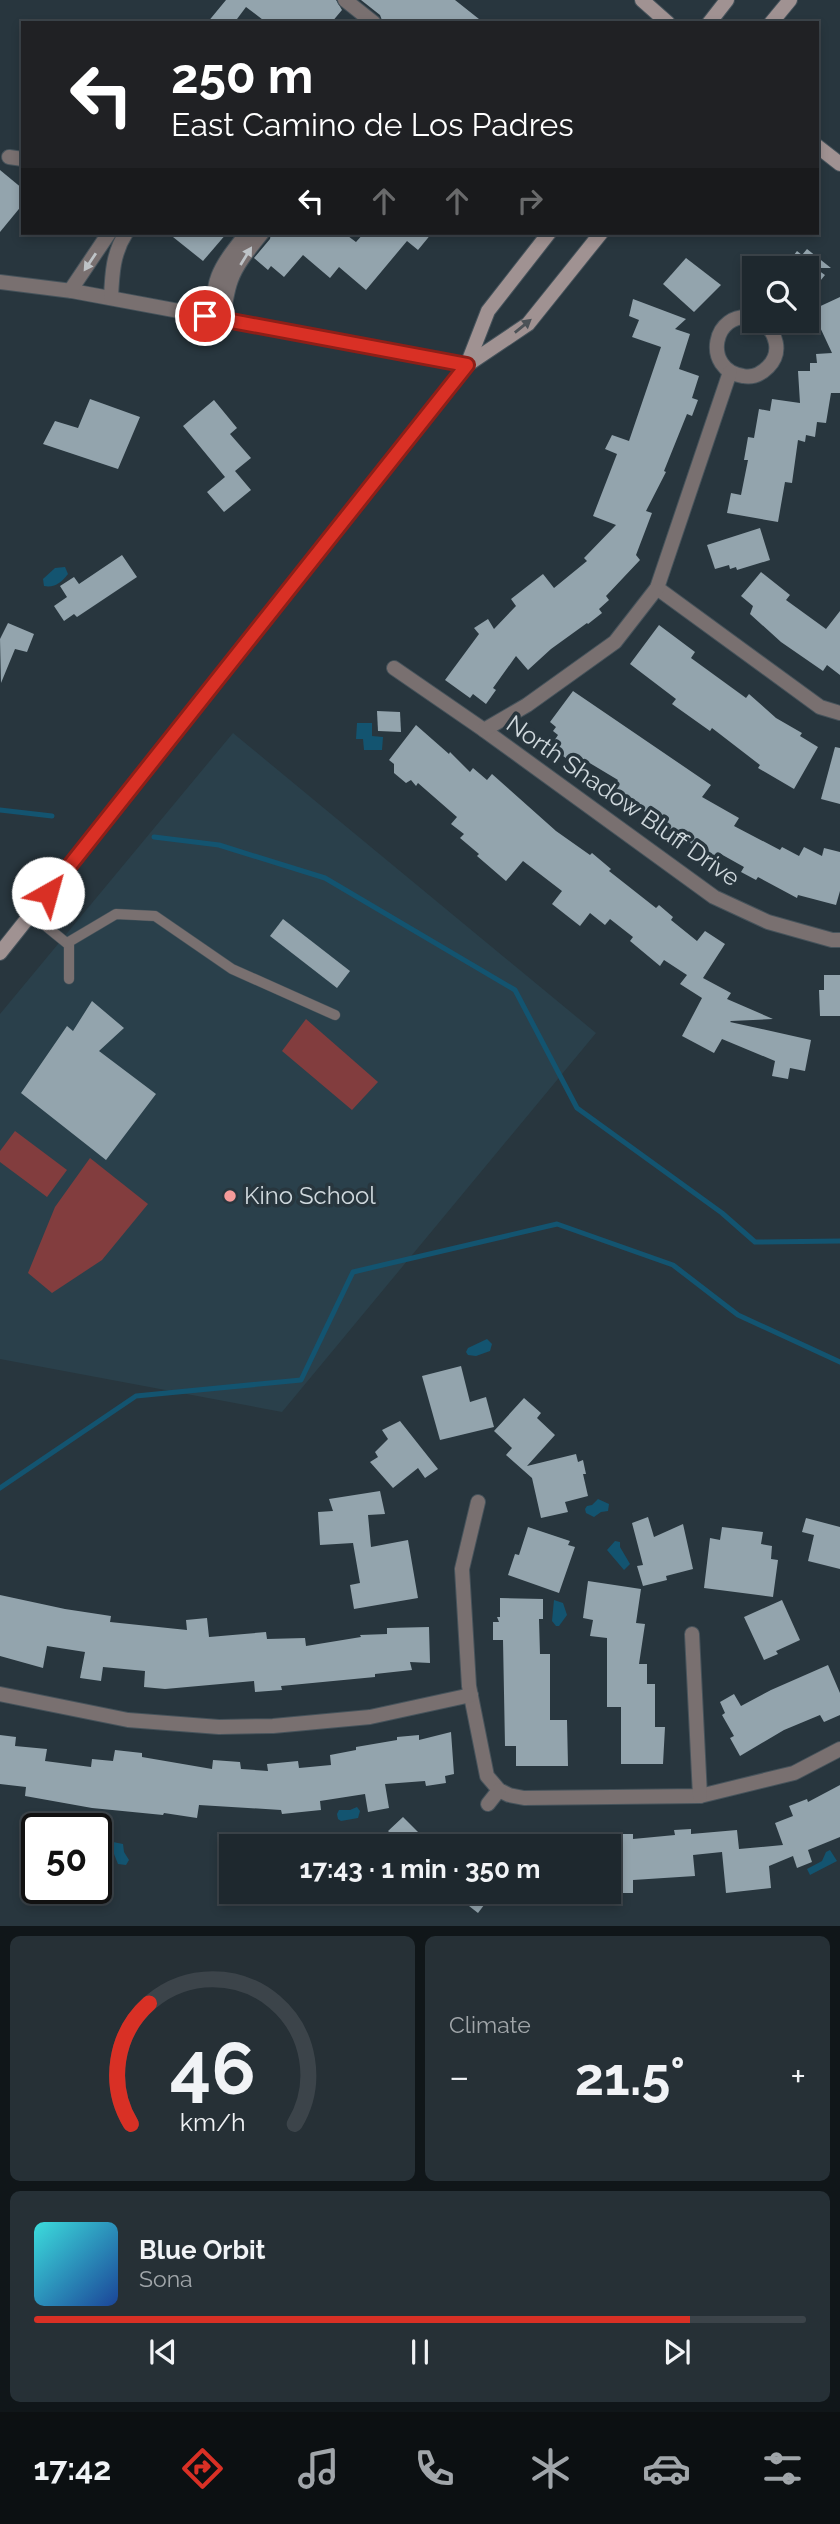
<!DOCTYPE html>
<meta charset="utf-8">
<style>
body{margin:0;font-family:Raleway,sans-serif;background:#263036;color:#f1f3f6;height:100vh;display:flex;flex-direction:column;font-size:26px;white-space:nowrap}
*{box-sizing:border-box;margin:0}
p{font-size:23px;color:#a1a6aa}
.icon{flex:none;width:38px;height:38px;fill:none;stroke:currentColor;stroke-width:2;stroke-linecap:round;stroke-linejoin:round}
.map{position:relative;height:1926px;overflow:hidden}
.sheet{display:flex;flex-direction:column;gap:10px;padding:10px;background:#101619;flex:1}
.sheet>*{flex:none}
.hud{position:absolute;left:21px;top:21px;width:798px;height:214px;border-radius:0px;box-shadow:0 4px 10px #0003,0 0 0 2px #3c444a;background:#202124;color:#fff;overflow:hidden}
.tools{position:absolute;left:742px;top:256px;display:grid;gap:14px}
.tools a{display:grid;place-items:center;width:77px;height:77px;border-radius:0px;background:#1e282e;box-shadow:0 4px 10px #0003,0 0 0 2px #3c444a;font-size:35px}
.speed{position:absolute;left:21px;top:1813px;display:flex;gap:14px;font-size:35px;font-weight:700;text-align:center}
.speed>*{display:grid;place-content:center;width:91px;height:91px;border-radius:50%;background:#1e282e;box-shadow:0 4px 10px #0003,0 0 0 2px #3c444a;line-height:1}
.speed .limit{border:4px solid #111;border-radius:10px;background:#fff;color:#111}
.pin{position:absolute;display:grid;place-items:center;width:60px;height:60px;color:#fff;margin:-30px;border:4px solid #fff;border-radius:50%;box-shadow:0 2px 7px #0007}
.me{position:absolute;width:77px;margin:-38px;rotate:38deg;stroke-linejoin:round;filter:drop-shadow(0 0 5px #0008)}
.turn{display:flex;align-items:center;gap:24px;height:147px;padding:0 35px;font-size:32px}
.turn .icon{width:91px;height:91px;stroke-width:2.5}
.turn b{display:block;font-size:49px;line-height:60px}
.lanes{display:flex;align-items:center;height:66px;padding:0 35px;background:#0003;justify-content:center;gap:35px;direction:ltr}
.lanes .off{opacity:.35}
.big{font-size:52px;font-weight:700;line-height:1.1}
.sheet .tile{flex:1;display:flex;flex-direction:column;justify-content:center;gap:10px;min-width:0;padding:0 24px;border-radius:10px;background:#263036}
.sheet .dial{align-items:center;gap:0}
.dial svg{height:182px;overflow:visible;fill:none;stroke:#3c444a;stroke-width:7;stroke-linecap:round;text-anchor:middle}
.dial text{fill:#f1f3f6;stroke:none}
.song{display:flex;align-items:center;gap:21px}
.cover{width:84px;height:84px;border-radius:10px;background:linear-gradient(135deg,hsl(180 70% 55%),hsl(220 70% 35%))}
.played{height:7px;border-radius:4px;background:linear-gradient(90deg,#d93025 85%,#3c444a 85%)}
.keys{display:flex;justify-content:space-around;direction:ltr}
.heat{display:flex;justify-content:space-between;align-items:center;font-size:38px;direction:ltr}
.sheet .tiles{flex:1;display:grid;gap:10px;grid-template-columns:1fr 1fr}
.tile:last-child{grid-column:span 2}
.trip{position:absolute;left:219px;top:1834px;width:402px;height:70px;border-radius:0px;background:#1e282e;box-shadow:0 4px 10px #0003,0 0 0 2px #3c444a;font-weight:700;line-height:70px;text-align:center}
.tabs{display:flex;height:112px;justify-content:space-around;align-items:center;background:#0c1012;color:#a1a6aa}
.tabs .icon{width:49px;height:49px}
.tabs .selected{color:#d93025}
.tabs b{font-size:32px;color:#f1f3f6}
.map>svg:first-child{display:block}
.built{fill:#2a404b}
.green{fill:#823d3e}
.water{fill:#135470}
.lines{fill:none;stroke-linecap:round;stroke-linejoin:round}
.stream{stroke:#135470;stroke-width:5}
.building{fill:#93a4ad}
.service-casing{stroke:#46535b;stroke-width:11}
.minor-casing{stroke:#46535b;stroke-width:16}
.secondary-casing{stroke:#46535b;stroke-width:16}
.service{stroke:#797070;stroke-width:10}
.minor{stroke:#797070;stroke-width:14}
.secondary{stroke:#a09292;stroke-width:14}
.oneway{fill:#bec3c7}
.oneway2{fill:#4c5257}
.route-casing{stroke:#8d1f18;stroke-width:18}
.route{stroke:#d93025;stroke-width:12}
.poi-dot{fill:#f59b9a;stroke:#28363e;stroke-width:2.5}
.labels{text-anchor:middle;stroke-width:7;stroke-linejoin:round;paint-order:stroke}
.street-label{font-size:24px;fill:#cfd8dd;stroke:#28363e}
.poi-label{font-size:24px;fill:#cfd8dd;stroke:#28363e;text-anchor:start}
</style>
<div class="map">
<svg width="840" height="1926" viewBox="0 0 840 1926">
<rect width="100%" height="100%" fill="#28363e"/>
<path class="built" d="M233,733L596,1033L282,1412L0,1359V1014Z"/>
<g class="green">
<path d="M306,1019L378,1082L352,1110L282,1051Z"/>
<path d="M15,1131L67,1170L47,1197L0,1162V1151Z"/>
<path d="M90,1158L148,1204L102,1260L52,1293L28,1273L55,1207Z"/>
</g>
<g class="water">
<path d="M65,567L68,574C62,582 55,588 44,586L43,579L55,568Z"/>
<path d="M357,723H372V736L383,737L382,750H364L363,739H356Z"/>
<path d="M487,1339L492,1344L490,1351L476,1356L468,1355L466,1352L468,1348Z"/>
<path d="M598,1499L609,1504L608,1511L601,1512L594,1517L586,1513L585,1509L587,1506L592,1505Z"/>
<path d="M615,1541L620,1542V1547L630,1564L624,1570L607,1550Z"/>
<path d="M554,1600L563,1603L567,1615L559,1626H556L552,1621Z"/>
<path d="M357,1807L360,1811L358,1818L341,1821L338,1819L337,1814L339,1810H350Z"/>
<path d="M113,1842L123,1844L124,1852L129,1860L126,1865L118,1864L114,1854L109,1850L108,1846Z"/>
<path d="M830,1850L837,1861L810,1875L807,1869L822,1861L826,1852Z"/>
</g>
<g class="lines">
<g class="stream">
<path d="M0,810L52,816"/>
<path d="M154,837L219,845L325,878L515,990L577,1108L722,1213L755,1242L840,1241"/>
<path d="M0,1488L136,1396L301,1380L353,1272L557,1224L673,1265L738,1315L840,1362"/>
</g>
</g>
<g class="building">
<path d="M226,0H336L342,10L331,23H267L246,7L234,23H207Z"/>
<path d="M361,0H455L484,23H383L380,15Z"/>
<path d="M0,170L23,189V204L0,232Z"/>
<path d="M168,233H227L203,261Z"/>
<path d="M271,233H344L356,242L364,233H432L418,250L407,241L366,290L339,267L330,278L303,255L284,277L271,266L268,270L254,258L270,239Z"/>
<path d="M807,249L831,268H815L825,275L807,297V268H784L797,251L802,255Z"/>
<path d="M686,258L721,285L694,312L663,284Z"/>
<path d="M840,297V393H831L826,423L817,422L815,437L806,435L805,442L798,440L792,483L785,482L778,522L727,513L731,493L741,495L748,460H744L748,437L754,438L759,409L770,411L772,399L800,403L798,371H810V363H817L816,354L832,353L812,310Z"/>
<path d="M633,299L686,319L675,329L690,334L679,369L699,376L692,398L698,400L692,416L687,414L664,471L666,472L646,511L652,513L636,555L640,560L606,596L609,600L599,609L602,613L588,624L587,623L551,649L528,670L516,656L493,688L496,690L486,704L473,694L470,698L445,680L479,634L474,628L488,619L494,629L516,606L511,599L543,574L554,588L587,561L584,558L616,525L593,516L617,454L605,449L612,435L629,441L661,347L632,337L639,320L629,316Z"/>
<path d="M90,399L140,417L118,469L43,444L55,421L78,428Z"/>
<path d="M214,400L237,428L230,434L251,458L235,471L251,490L224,512L207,492L225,477L183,426Z"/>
<path d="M760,528L770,560L737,570L736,567L730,569L729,565L715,569L707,545Z"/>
<path d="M122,555L137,577L77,617L74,614L64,621L54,606L67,597L60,586L74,577L79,584Z"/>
<path d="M761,572L790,595L786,600L826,629L840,611V675L827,665L823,671L781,642L750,614L753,606L741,596Z"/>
<path d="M8,623L34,634L27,652L15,649L1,683L0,639Z"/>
<path d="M659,625L695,652L691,658L746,698L749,694L776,718L802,733L800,736L818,747L794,789L758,768L760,765L712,728L710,731L672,704L676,699L630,664Z"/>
<path d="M573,691L711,785L702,797L739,818L734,826L780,850L782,847L799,856L804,847L822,856L824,848L840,852V891L836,905L798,895L797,898L758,877L756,880L741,872L744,867L719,853L716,858L702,851L612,789L618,780L578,756L573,763L550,747L558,735L553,731L556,727L550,722Z"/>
<path d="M377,711L400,712L401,732L378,731Z"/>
<path d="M416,725L449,754L450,752L470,772L473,768L487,780L492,774L556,831L590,855L592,853L611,869L609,871L656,908L659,905L673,917L671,920L697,941L705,931L725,944L703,978L731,993L727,999L773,1019L731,1021L730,1022L811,1040L805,1071L790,1068L788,1079L772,1076L775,1061L722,1039L714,1053L682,1036L702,998L680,984L687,975L664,960L660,966L630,941L633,937L610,919L605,925L590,913L580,926L552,904L562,891L523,861L506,881L477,856L479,854L460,838L464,834L451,824L457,817L418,783L416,786L411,780L406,783L394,773V764L389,760Z"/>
<path d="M835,747L840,748V804L821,799Z"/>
<path d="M283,919L350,971L337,988L270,936Z"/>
<path d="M824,975H840V1016H820L819,990H824Z"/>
<path d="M92,1001L124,1028L99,1051L156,1094L106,1160L21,1093L67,1026L73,1031Z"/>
<path d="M461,1366L470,1402L486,1397L494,1427L440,1440L422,1376Z"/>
<path d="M524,1398L541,1413L537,1418L555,1435L527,1466L576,1454L578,1462L583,1460L586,1474H583L588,1496L565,1502L568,1512L541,1518L532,1478L506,1455L512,1448L494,1431Z"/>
<path d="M400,1421L438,1469L425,1478L418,1468L393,1488L370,1462L378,1457L375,1452L388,1439L382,1430Z"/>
<path d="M380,1491L385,1514L368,1515L371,1547L408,1540L418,1598L354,1609L350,1585L360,1583L353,1543L320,1545L318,1512L333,1511L329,1499Z"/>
<path d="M648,1517L654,1537L683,1524L693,1569L666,1576L667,1580L643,1586L637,1566L643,1565L632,1523Z"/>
<path d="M806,1518L840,1527V1569L808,1561L814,1535L802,1532Z"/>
<path d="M528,1527L570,1541L568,1545L575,1547L559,1593L508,1575L515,1554L519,1555Z"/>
<path d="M722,1527L763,1532L761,1544L772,1546L771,1559L778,1560L773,1597L704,1588L710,1538L720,1540Z"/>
<path d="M588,1581L641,1589L636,1623L645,1624L639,1664H647V1684H655V1727H665L663,1764H621V1707H607V1638L590,1636L593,1620L583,1618Z"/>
<path d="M0,1595L65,1609L111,1616L110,1622L187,1630L186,1620L207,1618L209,1637L266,1632L267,1639L305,1638L306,1646L361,1637L360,1635L387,1634V1628L429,1627L430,1663L410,1662L412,1670L375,1674V1677L281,1686L282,1690L255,1692L254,1681L165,1689L144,1687L145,1671L103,1667L101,1681L80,1678L85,1652L47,1646L43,1668L0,1656Z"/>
<path d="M500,1598L543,1599V1619H539L540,1654H550V1720H567L568,1766H516V1746H505L503,1640H493V1622H499L497,1617H500Z"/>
<path d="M782,1600L800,1640L776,1651L778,1654L764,1660L744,1617Z"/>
<path d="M828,1665L840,1693V1715L824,1722L820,1715L784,1730L740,1756L730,1738L734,1736L722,1715L725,1713L720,1702L734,1694L741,1706L771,1690Z"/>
<path d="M451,1732L454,1774L445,1776L446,1783L426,1786L425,1781L385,1784L389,1808L368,1812L365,1794L320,1801L321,1810L282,1814L281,1810L199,1805L197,1818L164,1813L163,1815L92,1808L25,1796L26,1787L0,1784V1735L16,1737L15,1746L47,1749L45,1761L91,1767L92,1759L113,1761L115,1750L142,1753V1757L212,1769L213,1760L240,1762L241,1769L268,1771L267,1764L298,1761L299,1768L331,1765L330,1755L356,1750V1747L397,1740V1737L419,1735V1740Z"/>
<path d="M840,1785V1837L808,1850L812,1862L797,1868L793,1856L769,1866L771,1888L726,1893L722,1852L693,1855L695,1876L633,1880V1893H614V1879H609V1834H633V1839L675,1835L674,1830L691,1829V1834L737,1830L739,1849L783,1845L775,1823L793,1816L789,1806L807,1799L808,1802Z"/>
<path d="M403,1817L420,1834L418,1836L428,1846H379L391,1834L388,1831Z"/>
<path d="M451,1892H494L478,1913Z"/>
</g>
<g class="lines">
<defs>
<g id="service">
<path d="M31,914L69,945V979"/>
<path d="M67,943L116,914L155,916L232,969L335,1015"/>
</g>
<g id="minor">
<path d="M345,0L374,23"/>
<path d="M9,157L23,159"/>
<path d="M247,233C227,259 203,284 221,319C226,306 226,293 231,280C237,263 251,247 262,233"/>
<path d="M0,282L72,291L467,365"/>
<path d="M72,291V288L109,233"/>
<path d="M111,298C112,274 113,253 126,233"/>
<path d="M754,318C712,309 702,370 743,376C752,378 761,374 768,367C783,352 776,332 761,320"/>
<path d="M657,588L820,707L840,713"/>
<path d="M394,668L484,730L714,897L768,922L832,940H840"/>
<path d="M484,730L527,705L615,642L657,588L730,372"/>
<path d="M478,1502L462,1569L469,1686L487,1776L499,1790L509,1795L524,1798L700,1796L794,1773L840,1749"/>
<path d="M692,1634L700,1796"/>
<path d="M0,1694L128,1720L219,1727L273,1726L370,1717L471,1695"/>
<path d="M488,1804L499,1790"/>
</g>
<g id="secondary">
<path d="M642,0L668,23"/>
<path d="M709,23L727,0"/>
<path d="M771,23L790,0"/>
<path d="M817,146L840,164"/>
<path d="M467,365L528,324L601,233"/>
<path d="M0,953L467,365L488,311L549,233"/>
</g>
</defs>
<use href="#service" class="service-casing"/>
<use href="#minor" class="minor-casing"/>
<use href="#secondary" class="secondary-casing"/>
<use href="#service" class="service"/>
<use href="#minor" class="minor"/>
<use href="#secondary" class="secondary"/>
</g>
<defs><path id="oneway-solid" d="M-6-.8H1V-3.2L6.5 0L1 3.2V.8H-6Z" transform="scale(1.75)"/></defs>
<g class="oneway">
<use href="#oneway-solid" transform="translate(246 256) rotate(-58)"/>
<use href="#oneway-solid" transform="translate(90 262) rotate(124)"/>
</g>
<use class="oneway2" href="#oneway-solid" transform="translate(523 326) rotate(-39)"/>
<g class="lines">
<defs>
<path id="route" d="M48,893L467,365L205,316"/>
</defs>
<use href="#route" class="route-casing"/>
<use href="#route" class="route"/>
</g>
<circle class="poi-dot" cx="230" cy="1196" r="7"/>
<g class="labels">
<g class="street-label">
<text transform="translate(623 801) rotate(35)" y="8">North Shadow Bluff Drive</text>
</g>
<g class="poi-label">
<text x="244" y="1204">Kino School</text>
</g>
</g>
</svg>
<div class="tools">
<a><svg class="icon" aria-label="search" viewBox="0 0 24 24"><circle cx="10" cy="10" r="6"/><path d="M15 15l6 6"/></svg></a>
</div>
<div class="speed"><div class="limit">50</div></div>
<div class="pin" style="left:205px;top:316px;background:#d93025"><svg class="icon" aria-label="arrive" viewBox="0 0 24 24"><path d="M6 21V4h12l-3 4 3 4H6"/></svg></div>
<svg class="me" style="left:48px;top:893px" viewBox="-20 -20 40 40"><circle r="19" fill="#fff"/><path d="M0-13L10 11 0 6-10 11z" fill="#d93025"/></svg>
<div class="trip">17:43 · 1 min · 350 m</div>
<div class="hud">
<div class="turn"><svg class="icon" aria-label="left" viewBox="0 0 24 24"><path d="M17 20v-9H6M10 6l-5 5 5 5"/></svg><div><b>250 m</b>East Camino de Los Padres</div></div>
<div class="lanes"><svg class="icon" aria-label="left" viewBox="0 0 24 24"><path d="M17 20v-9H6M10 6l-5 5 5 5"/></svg><svg class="icon off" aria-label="ahead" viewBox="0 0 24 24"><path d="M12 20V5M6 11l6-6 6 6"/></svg><svg class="icon off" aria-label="ahead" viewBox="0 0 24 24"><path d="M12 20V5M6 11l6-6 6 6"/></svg><svg class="icon off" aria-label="right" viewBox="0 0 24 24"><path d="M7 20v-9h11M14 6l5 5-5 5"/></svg></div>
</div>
</div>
<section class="sheet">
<div class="tiles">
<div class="tile dial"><svg viewBox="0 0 100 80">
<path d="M14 69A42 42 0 1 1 86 69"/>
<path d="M14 69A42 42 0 0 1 22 16" stroke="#d93025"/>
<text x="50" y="56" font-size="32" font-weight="700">46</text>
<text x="50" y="72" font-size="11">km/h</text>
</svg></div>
<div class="tile"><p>Climate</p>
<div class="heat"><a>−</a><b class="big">21.5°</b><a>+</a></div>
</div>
<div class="tile">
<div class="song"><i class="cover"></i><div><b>Blue Orbit</b><p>Sona</p></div></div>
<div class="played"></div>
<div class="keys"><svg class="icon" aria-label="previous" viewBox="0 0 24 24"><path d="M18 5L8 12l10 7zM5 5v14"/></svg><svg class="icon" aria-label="pause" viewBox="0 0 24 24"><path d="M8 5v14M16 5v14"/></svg><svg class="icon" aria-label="next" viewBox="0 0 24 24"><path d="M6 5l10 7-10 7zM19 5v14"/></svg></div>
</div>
</div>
</section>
<nav class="tabs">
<b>17:42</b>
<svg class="icon selected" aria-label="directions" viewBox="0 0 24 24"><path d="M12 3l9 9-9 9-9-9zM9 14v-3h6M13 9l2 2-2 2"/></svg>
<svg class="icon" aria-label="music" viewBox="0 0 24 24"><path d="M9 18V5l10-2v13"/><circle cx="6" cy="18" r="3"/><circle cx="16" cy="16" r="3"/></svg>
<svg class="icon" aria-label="phone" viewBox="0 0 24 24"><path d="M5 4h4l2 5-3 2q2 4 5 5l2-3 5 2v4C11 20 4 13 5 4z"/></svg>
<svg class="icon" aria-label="climate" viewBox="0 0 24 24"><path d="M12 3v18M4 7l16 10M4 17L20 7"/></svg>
<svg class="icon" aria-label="car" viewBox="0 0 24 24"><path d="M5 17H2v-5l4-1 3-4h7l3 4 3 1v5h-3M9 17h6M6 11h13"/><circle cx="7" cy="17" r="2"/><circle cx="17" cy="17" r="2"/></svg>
<svg class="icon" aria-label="filters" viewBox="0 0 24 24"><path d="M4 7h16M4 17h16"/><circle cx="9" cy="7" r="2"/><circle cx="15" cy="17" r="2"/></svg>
</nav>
